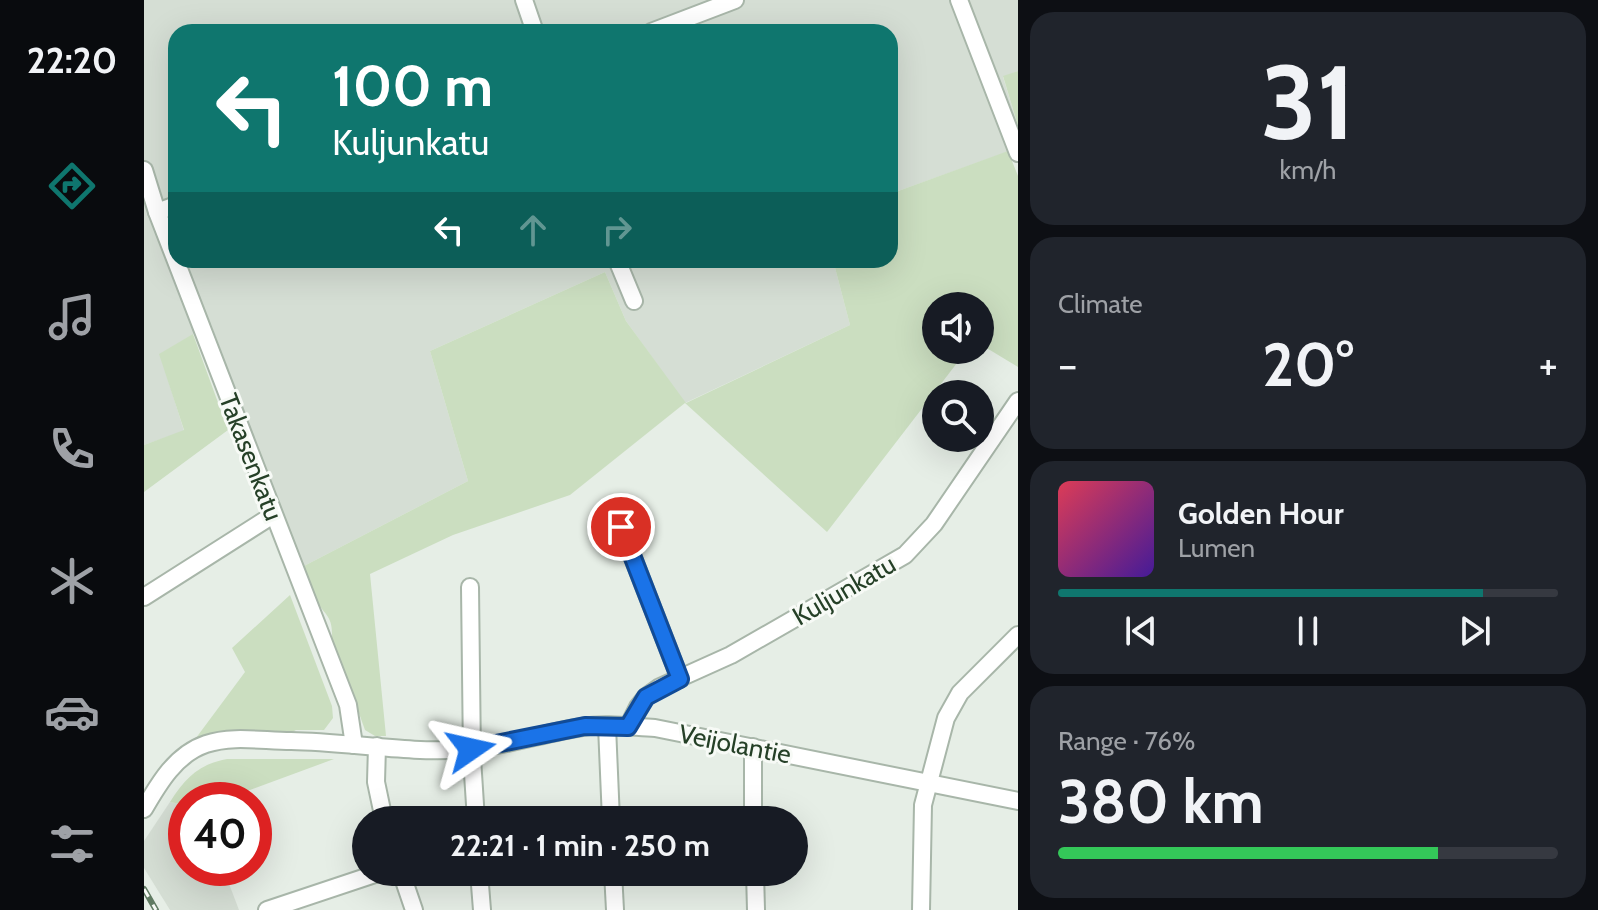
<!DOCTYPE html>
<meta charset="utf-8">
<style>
body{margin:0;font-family:Cabin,sans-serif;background:#20242c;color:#f1f3f6;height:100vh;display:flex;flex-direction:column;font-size:30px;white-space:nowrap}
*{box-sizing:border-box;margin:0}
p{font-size:26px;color:#9ea1a6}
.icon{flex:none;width:44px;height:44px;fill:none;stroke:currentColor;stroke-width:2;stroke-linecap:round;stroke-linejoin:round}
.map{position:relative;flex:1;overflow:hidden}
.panel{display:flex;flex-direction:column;gap:12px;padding:12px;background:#0d0f14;width:580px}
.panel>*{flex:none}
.hud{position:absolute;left:24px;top:24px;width:730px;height:244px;border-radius:24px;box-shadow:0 8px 32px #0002;background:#0f766e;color:#fff;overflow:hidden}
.buttons{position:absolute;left:778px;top:292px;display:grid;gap:16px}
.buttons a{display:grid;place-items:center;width:72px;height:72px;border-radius:50%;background:#171b24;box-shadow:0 8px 32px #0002;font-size:40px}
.speed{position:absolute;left:24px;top:782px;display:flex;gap:16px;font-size:40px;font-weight:700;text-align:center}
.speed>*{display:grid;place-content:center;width:104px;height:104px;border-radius:50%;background:#171b24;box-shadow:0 8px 32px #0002;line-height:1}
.speed .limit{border:12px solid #d22;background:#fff;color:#111}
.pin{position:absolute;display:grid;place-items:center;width:68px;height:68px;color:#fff;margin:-34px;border:4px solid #fff;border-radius:50%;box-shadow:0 2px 8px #0007}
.me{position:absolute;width:88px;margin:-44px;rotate:79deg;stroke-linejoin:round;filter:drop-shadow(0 0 6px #0008)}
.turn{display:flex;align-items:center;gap:28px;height:168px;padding:0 32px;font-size:36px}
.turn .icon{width:104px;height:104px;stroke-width:2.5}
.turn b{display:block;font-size:56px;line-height:68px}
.lanes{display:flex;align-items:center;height:76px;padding:0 32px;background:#0003;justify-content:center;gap:40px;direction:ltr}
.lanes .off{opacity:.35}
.big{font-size:60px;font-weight:700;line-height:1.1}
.panel .card{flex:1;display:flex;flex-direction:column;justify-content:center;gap:12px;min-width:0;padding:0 28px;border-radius:24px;background:#20242c}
.panel .dial{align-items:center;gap:0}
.dial b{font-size:104px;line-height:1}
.song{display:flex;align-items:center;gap:24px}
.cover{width:96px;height:96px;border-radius:12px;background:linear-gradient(135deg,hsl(350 70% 55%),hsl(260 70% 35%))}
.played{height:8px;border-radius:4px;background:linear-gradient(90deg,#0f766e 85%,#363941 85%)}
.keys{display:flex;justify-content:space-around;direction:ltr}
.heat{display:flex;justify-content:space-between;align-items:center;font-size:44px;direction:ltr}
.charge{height:12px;border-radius:6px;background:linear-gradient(90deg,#34c759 76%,#363941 0)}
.trip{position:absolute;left:208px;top:806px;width:456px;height:80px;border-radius:40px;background:#171b24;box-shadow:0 8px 32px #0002;font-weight:700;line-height:80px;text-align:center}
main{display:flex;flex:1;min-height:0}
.dock{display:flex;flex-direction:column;width:144px;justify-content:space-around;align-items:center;background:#090b0e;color:#9ea1a6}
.dock .icon{width:56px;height:56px}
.dock .active{color:#0f766e}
.dock b{font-size:36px;color:#f1f3f6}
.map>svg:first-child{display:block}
.built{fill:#d5ded4}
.green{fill:#cbdec0}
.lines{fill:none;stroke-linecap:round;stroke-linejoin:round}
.minor-casing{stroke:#a8b6a9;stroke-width:20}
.minor{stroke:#fff;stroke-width:16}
.rail-casing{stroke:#607b62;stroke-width:6}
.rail{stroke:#f7faf6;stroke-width:3;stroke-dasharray:9;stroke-linecap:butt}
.route-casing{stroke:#114b97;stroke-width:20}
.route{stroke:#1a73e8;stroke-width:14}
.labels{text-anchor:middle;stroke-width:6;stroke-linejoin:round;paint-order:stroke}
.street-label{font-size:26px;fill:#254027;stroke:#f7faf6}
</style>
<main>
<nav class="dock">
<b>22:20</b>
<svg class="icon active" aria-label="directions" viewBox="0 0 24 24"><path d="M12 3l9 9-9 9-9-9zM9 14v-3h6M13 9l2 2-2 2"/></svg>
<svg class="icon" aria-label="music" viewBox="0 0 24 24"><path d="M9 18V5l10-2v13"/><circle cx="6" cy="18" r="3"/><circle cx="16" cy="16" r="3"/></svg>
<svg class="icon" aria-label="phone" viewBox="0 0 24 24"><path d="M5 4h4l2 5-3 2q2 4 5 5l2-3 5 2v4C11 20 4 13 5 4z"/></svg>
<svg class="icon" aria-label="climate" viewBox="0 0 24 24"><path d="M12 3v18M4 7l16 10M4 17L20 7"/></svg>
<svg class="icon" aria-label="car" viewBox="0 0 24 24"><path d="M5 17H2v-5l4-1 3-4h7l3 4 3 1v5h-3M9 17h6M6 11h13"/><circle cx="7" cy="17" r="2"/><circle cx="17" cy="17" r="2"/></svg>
<svg class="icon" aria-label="filters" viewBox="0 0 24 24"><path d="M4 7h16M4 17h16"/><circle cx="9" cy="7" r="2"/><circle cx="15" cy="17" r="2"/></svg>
</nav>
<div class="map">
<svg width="874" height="910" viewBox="0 0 874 910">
<rect width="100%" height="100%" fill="#e6eee6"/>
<g class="built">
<path d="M0,0H874V71L859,77L874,126V148L746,194V32H32V260H689L706,325L541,403L482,321L461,272L286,351L324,481L158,567L67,324L16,354L40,431L0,445Z"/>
<path d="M26,802L42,805V868H79L95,910H26L0,868V841Z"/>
</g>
<g class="green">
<path d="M874,71V126L859,76Z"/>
<path d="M864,151L874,176V367L836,344V306H792V350H823L683,532L541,403L426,495L309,535L226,574L242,736H231L221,730L188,638C189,614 180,616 171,598C166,588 162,577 158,567L324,481L286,351L461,272L482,321L542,403L706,325L689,260H746V194Z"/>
<path d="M49,334L84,430L0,492V445L40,430L15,354Z"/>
<path d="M146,595L188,706L189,718L180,730H152L142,735L77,731L52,738L101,672L88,648Z"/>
<path d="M83,759H190L79,800H42V805L26,802C41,778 55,764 83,759Z"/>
</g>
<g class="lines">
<defs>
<g id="minor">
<path d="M380,0L391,32"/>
<path d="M815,0L874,153"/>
<path d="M507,32L591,0"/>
<path d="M0,170L13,212L204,705L210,745"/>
<path d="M13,212L32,205"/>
<path d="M473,260L490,301"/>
<path d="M477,527L536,679"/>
<path d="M326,587L328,758L332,820"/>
<path d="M0,597L129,515"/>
<path d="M463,726L467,820"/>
<path d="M484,727L494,707L502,697L516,687L587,655L761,555L790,524L874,401"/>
<path d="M233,746L232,782L240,820"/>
<path d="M0,809C15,783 32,754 62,744C88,735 119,741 147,741C206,742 265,754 324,749C362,746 400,733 438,727C462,723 488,727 511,728L874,801"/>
<path d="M609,820V747"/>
<path d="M257,872L270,910"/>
<path d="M335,872L338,910"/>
<path d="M469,872L471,910"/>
<path d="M611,872L612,910"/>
<path d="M123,910L237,872"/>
<path d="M777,910L779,805L802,718L816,693L874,635"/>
</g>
</defs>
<use href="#minor" class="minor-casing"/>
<use href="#minor" class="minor"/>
<defs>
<path id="rail" d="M0,889L12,910"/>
</defs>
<use href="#rail" class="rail-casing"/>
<use href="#rail" class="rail"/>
</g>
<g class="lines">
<defs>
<path id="route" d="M327,749L441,726L484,727L502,697L536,679L477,527"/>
</defs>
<use href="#route" class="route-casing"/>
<use href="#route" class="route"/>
</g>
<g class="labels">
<g class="street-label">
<text transform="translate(107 457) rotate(69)" y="9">Takasenkatu</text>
<text transform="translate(700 590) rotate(-30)" y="9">Kuljunkatu</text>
<text transform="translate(591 744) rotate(11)" y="9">Veijolantie</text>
</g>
</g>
</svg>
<div class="buttons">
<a><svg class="icon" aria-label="sound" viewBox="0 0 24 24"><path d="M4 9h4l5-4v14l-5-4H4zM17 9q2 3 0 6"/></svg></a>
<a><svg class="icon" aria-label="search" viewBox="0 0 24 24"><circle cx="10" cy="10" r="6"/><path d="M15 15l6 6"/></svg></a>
</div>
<div class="speed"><div class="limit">40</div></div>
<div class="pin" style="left:477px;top:527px;background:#d93025"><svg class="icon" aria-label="arrive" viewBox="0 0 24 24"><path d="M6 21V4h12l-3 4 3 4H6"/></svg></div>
<svg class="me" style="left:327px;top:749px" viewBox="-20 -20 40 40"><path d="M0-17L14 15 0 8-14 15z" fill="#1a73e8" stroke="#fff" stroke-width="4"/></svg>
<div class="trip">22:21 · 1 min · 250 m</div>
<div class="hud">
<div class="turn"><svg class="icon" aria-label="left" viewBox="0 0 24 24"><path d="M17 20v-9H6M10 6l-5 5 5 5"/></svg><div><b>100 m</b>Kuljunkatu</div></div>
<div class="lanes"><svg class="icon" aria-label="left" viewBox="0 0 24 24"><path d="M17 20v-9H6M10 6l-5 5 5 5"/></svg><svg class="icon off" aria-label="ahead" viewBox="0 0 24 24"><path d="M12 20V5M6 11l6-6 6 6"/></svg><svg class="icon off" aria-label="right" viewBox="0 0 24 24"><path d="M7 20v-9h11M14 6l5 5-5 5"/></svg></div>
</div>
</div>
<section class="panel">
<div class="card dial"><b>31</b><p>km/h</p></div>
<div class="card"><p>Climate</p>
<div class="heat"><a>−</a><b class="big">20°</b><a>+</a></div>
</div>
<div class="card">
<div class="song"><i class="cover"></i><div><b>Golden Hour</b><p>Lumen</p></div></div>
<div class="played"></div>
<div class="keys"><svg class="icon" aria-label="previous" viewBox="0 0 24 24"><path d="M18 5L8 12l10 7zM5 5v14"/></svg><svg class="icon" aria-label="pause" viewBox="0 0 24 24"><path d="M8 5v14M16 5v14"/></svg><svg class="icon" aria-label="next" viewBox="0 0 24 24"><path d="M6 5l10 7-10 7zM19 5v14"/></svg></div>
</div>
<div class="card"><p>Range · 76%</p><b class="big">380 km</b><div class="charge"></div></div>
</section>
</main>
